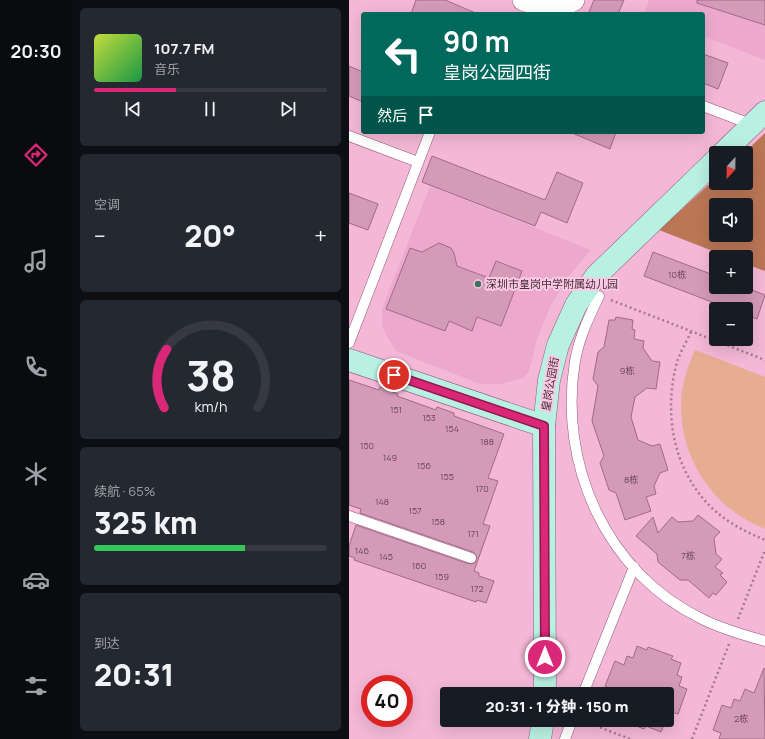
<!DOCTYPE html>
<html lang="zh">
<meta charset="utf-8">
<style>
body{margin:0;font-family:Manrope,"Noto Sans SC",sans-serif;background:#242831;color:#f1f3f6;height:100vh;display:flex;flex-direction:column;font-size:15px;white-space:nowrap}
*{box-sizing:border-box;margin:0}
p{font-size:13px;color:#9ea1a6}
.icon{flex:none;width:22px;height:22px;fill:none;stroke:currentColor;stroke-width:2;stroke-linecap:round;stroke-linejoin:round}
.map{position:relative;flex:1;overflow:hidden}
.panel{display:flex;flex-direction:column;gap:8px;padding:8px;background:#0d0f14;width:277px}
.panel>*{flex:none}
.hud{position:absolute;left:12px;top:12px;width:344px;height:122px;border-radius:4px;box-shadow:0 4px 16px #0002;background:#00695c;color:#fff;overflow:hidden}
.needle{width:26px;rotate:202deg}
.buttons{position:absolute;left:360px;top:146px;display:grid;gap:8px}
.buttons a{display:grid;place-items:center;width:44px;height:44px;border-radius:4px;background:#171b24;box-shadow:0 4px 16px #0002;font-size:20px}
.speed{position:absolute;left:12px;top:675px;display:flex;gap:8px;font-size:20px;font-weight:700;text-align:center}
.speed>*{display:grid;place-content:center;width:52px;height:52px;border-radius:50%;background:#171b24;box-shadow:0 4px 16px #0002;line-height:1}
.speed .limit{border:6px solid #d22;background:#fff;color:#111}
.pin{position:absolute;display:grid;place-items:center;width:34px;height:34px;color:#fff;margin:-17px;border:2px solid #fff;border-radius:50%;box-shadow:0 1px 4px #0007}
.me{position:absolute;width:44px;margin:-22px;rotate:0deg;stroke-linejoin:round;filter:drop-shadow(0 0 3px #0008)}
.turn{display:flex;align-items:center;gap:14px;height:84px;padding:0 16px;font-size:18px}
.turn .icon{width:52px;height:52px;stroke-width:2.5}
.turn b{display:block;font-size:28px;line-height:34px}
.then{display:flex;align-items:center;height:38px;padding:0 16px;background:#0003;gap:8px;font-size:15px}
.big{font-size:30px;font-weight:800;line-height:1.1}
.panel .card{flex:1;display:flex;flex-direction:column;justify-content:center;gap:6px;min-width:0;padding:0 14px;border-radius:6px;background:#242831}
.panel .dial{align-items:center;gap:0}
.dial svg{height:104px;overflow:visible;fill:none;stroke:#363941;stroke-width:7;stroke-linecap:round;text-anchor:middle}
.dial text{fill:#f1f3f6;stroke:none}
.song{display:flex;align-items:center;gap:12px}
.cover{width:48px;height:48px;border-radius:6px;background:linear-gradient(135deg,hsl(70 70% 55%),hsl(140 70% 35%))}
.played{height:4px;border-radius:2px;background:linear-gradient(90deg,#db2777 35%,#363941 35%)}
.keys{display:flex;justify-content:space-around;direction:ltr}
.heat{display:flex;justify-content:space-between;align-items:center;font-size:22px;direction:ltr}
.charge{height:6px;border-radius:3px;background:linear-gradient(90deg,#34c759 65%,#363941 0)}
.trip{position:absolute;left:91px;top:687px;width:234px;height:40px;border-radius:4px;background:#171b24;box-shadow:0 4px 16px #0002;font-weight:800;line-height:40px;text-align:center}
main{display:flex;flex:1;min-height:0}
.dock{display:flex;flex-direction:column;width:72px;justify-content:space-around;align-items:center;background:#090b0e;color:#9ea1a6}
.dock .icon{width:28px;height:28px}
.dock .on{color:#db2777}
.dock b{font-size:18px;color:#f1f3f6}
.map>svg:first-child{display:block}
.built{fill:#eda9cd}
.green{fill:#e6ad92}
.forest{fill:#ba7655;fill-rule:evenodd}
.building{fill:#d599b9;stroke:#a16a88}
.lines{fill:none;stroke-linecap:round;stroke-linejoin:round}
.lane-casing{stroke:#925b79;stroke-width:11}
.street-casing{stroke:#925b79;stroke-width:22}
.secondary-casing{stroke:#925b79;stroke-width:23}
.path{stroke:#a5788f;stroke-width:2.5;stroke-dasharray:2 3;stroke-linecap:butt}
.lane{stroke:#fff;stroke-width:10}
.street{stroke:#fff;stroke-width:21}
.secondary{stroke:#b8f0e1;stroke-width:22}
.route-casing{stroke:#8e194d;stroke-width:10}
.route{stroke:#db2777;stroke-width:7}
.poi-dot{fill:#3b755e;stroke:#fac8e2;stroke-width:1.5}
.labels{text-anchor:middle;stroke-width:4;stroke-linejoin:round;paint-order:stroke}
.number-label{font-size:9px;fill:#6a495a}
.poi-label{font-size:11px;fill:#472e3b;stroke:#fac8e2;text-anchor:start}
.street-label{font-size:11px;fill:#472e3b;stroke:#fac8e2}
</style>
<main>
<nav class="dock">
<b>20:30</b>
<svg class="icon on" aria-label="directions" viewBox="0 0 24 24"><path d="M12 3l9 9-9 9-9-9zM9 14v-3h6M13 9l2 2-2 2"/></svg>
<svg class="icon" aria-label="music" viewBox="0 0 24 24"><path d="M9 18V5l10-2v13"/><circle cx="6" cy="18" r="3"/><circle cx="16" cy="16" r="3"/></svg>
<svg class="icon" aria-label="phone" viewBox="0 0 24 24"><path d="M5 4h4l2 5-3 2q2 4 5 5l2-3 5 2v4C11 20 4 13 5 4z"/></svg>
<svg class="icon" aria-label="climate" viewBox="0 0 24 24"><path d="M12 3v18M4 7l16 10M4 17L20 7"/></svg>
<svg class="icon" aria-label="car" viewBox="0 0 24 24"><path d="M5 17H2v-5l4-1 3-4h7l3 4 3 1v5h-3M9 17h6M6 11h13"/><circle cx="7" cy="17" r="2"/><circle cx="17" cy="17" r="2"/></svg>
<svg class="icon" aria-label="filters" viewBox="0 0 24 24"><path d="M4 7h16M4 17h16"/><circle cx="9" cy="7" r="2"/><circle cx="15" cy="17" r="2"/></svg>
</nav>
<section class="panel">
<div class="card">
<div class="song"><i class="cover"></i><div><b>107.7 FM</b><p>音乐</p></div></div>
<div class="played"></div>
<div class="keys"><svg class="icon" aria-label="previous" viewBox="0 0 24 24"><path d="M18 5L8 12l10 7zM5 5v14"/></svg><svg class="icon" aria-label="pause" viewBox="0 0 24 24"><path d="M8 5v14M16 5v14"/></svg><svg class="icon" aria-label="next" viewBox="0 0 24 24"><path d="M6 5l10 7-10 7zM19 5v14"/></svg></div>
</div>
<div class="card"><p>空调</p>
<div class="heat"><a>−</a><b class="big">20°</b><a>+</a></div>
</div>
<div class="card dial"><svg viewBox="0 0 100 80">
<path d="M14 69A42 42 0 1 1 86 69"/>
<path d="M14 69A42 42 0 0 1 16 24" stroke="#db2777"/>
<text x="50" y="56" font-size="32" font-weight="700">38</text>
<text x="50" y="72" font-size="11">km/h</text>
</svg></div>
<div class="card"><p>续航 · 65%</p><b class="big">325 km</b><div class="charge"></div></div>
<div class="card"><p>到达</p><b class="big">20:31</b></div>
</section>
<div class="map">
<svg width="416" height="739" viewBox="0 0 416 739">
<rect width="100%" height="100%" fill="#f4b7d7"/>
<g class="built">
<path d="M300,0H416V60L354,36V14L295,13Z"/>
<path d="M81,186L242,250L219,277L201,307L188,339L180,372L174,378L153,384H131L47,351L37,335L33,325V309Z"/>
</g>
<path class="green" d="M346,350L416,377V529C363,508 330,457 332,400C333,383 339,366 346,350Z"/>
<path class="forest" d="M416,133V271L397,264V257H379L310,230L367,178V183H397V153H395ZM367,205H397V235H367Z"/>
<g class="building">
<path d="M67,0H96L129,14H62Z"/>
<path d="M245,0H275L269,14H239Z"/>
<path d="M348,0H416V25L348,3Z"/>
<path d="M354,54L379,63L369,89L354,83Z"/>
<path d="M0,66L14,72V102L0,96Z"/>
<path d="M221,132H267L261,149Z"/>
<path d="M83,156L196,200L208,172L234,183L218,223L192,212L186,226L73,182Z"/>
<path d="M0,193L29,204L19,230L0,223Z"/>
<path d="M90,243L102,248L105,253L108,266L140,278L147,261L173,271L152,326L128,317L123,331L100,321L96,331L37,309L61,248L73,252Z"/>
<path d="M304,252L367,276V287H395L416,295L408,319L397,315V309H381L295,276Z"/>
<path d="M267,317L284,320L283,329L286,330L285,339L295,341L294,348L303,361L311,362L307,389L298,388L286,397L282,417L289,440L303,446L311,444L319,470L311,473L305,486L307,494L297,497L302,511L276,520L267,493L260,490L251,463L255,456L243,421L249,386L244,379L249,352L255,347L260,320H266Z"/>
<path d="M0,380L30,390L31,387L49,394L48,396L87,410L88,407L105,413V416L155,434L139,478L149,481L134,524L141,526L125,571L130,573V576L145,581L137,603L128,600L127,602L5,560L6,558L0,556V546L7,525L120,564L126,563L128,557L124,552L11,513L12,509L0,505Z"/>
<path d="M349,515L371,532L365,538L367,554L373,559L366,567L374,573L371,575L378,582L367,595L364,593L360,598L339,580H331L309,562L308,554L287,536L304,517L309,533L323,517L329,522L344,521Z"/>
<path d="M288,646L298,650L299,647L324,656L322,659L332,663L328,675L333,677L330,686L338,689L329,714L320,711L318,716V694H263L265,690L256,686L266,661L275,665L278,656L284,658Z"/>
<path d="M415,668L416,739H370L372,733L364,730L373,705L382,708L385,699L391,701L396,689L405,693Z"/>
<path d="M272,720H317L312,732L297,726L295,729Z"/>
</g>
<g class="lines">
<defs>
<g id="lane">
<path d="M354,106L404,125"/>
<path d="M0,136L69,162"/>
<path d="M250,296C240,317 230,338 226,361C209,464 257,573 353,619C373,629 394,635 416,641"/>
<path d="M0,343L81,132"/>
<path d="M0,516L122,558"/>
<path d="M234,694L285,567"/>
<path d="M216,739L223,720"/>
</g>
<path id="street" d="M174,0C191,6 209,11 225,0"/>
<g id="secondary">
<path d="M374,153L416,112"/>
<path d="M0,360L195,426"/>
<path d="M196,694L195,426L200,380L209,345L227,305L247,276L367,160"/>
<path d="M191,739L194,720"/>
</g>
</defs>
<use href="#lane" class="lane-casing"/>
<use href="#street" class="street-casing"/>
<use href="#secondary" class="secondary-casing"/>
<g class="path">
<path d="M262,300L416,360"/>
<path d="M342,332C338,341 331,352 328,362C314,414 324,471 364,509C379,523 397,532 416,540"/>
<path d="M389,619L416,550"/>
<path d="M237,722L281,739"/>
<path d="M343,739L380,644"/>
</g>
<use href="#lane" class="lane"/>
<use href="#street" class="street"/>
<use href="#secondary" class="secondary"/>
</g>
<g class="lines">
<defs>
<path id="route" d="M45,375L195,426L196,657"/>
</defs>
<use href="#route" class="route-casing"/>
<use href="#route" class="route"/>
</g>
<circle class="poi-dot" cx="129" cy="284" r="4"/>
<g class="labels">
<g class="number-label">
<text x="328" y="278">10栋</text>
<text x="278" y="374">9栋</text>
<text x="47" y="413">151</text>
<text x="80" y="421">153</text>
<text x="103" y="432">154</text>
<text x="138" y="445">188</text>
<text x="18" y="449">150</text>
<text x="41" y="461">149</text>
<text x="75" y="469">156</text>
<text x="98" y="480">155</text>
<text x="282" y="483">8栋</text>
<text x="133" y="492">170</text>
<text x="33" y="505">148</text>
<text x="66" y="514">157</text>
<text x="89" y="525">158</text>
<text x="124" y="537">171</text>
<text x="13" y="554">146</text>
<text x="339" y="559">7栋</text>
<text x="37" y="560">145</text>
<text x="70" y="569">160</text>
<text x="93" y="580">159</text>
<text x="128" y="592">172</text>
<text x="392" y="722">2栋</text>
</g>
<g class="poi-label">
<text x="137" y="288">深圳市皇岗中学附属幼儿园</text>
</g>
<g class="street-label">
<text transform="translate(201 384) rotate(-80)" y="4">皇岗公园街</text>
</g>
</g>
</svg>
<div class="buttons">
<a><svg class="needle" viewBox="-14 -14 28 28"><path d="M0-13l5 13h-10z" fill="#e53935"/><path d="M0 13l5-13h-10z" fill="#9ea1a6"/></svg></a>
<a><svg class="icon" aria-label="sound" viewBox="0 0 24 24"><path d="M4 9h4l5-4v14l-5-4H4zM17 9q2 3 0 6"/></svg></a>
<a>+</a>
<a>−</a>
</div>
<div class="speed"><div class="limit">40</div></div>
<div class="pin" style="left:45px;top:375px;background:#d93025"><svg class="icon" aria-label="arrive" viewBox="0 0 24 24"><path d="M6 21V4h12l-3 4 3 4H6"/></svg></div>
<svg class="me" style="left:196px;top:657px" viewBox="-20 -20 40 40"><circle r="17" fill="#db2777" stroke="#fff" stroke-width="3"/><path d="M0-11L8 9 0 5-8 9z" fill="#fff"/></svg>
<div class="trip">20:31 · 1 分钟 · 150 m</div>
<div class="hud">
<div class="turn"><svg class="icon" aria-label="left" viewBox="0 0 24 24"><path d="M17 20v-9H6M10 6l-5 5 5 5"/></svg><div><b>90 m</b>皇岗公园四街</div></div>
<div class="then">然后<svg class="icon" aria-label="arrive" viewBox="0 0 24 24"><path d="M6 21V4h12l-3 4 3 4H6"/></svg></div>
</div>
</div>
</main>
